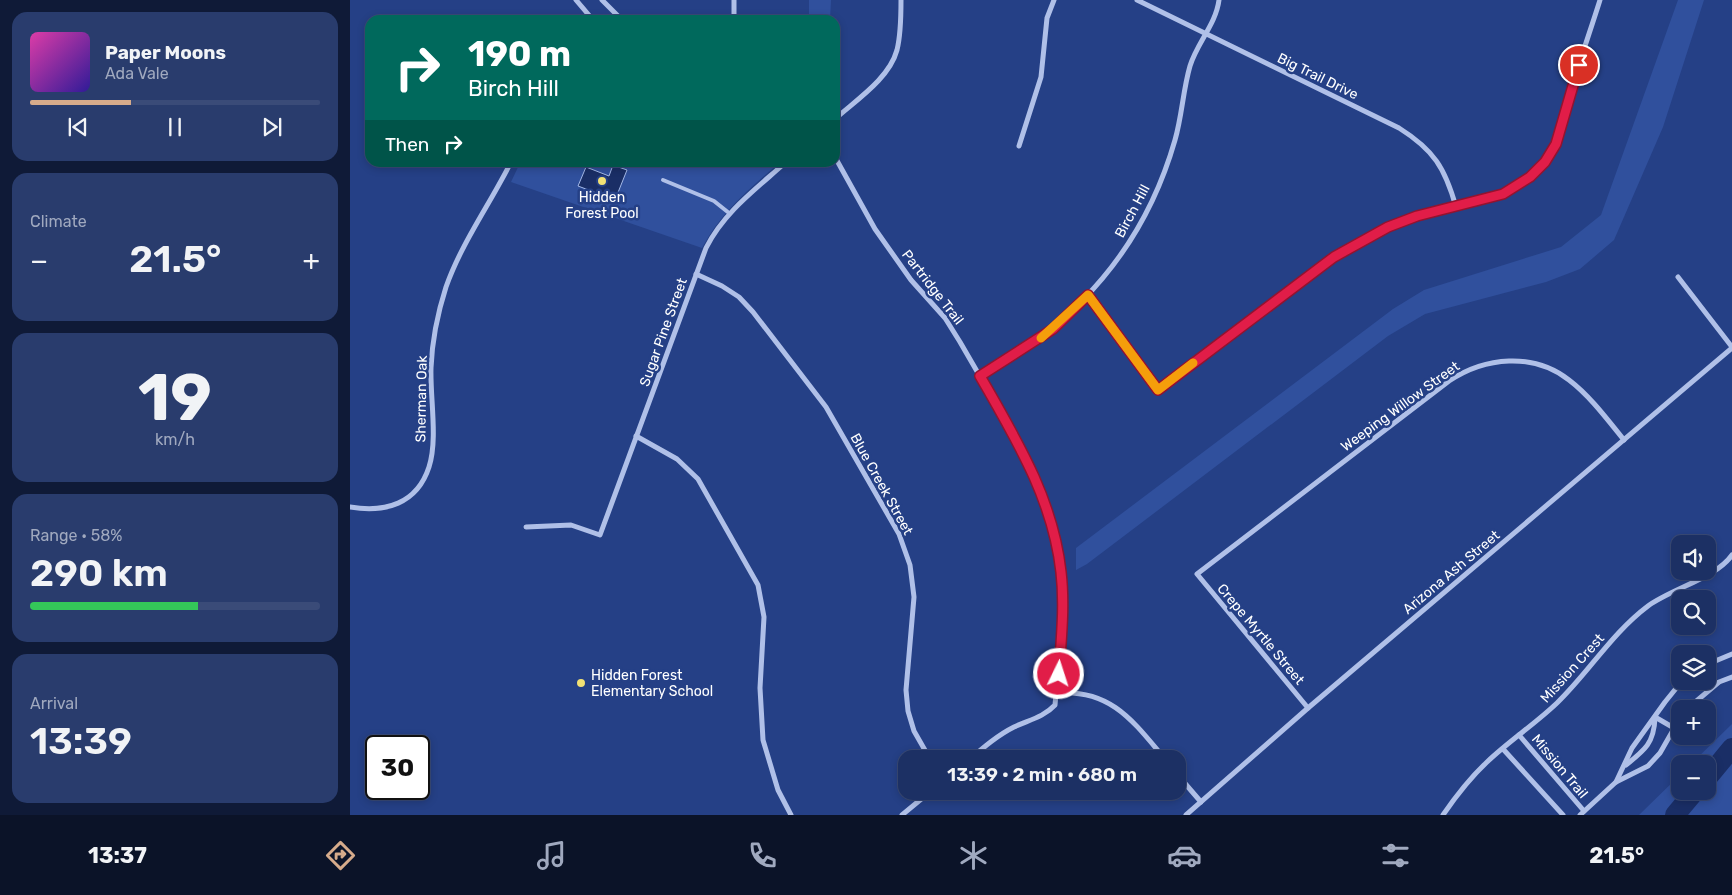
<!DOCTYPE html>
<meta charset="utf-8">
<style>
body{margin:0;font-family:Rubik,sans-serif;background:#293c6d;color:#f1f3f6;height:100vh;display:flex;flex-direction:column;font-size:19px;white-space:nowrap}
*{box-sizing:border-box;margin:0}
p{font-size:16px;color:#a0a9bf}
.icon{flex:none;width:28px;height:28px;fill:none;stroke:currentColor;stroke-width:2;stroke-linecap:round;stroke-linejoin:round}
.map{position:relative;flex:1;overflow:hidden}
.panel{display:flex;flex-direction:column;gap:12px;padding:12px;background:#0f1a37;width:350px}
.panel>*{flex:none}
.top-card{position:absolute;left:15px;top:15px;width:475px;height:152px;border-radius:15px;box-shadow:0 2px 8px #0003,0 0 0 1px #3a4b78;background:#00695c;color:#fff;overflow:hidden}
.buttons{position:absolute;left:1321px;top:535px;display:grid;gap:10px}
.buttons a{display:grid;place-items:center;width:45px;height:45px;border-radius:10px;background:#1c3064;box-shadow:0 2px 8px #0003,0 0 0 1px #3a4b78;font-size:25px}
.speed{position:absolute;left:15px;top:735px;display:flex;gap:10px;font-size:25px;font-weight:700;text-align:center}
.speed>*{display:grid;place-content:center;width:65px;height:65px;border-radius:50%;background:#1c3064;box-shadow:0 2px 8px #0003,0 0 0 1px #3a4b78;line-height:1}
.speed .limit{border:2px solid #111;border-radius:8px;background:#fff;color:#111}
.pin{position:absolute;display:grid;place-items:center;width:42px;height:42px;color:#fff;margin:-21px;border:2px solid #fff;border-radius:50%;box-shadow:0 1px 5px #0007}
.me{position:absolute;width:55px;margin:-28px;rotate:4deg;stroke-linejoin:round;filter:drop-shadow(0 0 4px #0008)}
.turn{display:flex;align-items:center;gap:18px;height:105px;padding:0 20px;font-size:22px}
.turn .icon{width:65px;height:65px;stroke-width:2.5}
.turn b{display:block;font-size:35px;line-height:42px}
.then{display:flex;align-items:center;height:48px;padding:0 20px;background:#0003;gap:10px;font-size:19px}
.big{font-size:38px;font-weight:600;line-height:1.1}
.panel .tile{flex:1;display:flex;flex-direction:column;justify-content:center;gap:8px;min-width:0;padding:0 18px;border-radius:15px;background:#293c6d}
.panel .dial{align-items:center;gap:0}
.dial b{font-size:65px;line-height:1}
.song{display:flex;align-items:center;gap:15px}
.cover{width:60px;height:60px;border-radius:8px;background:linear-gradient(135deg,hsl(320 70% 55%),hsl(250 70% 35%))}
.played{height:5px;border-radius:2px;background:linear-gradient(90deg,#d6ab8b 35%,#3a4b78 35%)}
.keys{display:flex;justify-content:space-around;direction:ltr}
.heat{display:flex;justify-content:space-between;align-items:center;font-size:28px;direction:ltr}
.charge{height:8px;border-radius:4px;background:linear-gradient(90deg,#34c759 58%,#3a4b78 0)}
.trip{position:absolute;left:548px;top:750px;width:288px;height:50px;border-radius:15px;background:#1c3064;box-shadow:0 2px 8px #0003,0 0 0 1px #3a4b78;font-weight:600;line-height:50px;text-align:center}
.dock{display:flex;height:80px;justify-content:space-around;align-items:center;background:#0b1328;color:#a0a9bf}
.dock .icon{width:35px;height:35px}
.dock .current{color:#d6ab8b}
.dock b{font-size:22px;color:#f1f3f6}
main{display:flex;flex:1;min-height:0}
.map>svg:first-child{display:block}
.green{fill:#30509d}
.water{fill:#1a2e66;stroke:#a4b9e9}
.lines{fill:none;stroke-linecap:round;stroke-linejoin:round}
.river{stroke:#1a2e66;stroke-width:20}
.service{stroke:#b0c0e8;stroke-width:4}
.minor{stroke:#b0c0e8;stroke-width:5}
.route-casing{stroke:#92132f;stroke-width:12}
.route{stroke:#e11d48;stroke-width:9}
.slow{stroke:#f59e0b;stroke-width:9}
.poi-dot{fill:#f2e174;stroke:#254086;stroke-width:2}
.labels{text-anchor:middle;stroke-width:5;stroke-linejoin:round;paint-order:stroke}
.street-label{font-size:14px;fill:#fff;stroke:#254086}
.poi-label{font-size:14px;fill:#fff;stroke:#254086}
</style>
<main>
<section class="panel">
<div class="tile">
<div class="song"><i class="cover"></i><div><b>Paper Moons</b><p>Ada Vale</p></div></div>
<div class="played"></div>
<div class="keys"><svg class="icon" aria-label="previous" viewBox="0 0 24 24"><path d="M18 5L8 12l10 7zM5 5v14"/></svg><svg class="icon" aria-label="pause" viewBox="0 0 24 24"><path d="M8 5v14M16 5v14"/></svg><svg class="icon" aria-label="next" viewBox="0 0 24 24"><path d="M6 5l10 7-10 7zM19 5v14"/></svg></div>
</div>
<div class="tile"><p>Climate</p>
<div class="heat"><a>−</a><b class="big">21.5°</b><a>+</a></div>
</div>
<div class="tile dial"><b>19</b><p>km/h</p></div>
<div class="tile"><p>Range · 58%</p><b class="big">290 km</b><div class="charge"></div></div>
<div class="tile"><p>Arrival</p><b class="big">13:39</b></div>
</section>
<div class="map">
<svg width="1382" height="815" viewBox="0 0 1382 815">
<rect width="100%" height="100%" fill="#254086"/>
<g class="green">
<path d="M459,0H481L480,20H459Z"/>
<path d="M1328,0H1354L1313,127L1264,240L1230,269L1196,282L1075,314L1038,336L737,564L726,570V548L1043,309L1074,290L1211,247L1251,215Z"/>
<path d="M170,163H429C399,189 371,212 352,248L161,182Z"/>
<path d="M1382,724V815H1289L1330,775V791H1358V764H1341Z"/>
</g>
<path class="water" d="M263,165L277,170L265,200L228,186L236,167L259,176Z"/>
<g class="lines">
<g class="river">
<path d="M1358,777L1382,748"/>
<path d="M1325,815L1345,791"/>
</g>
<path class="service" d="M313,180L364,201L379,213"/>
<g class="minor">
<path d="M226,0L243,20"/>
<path d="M252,0L272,20"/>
<path d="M787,0L1049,128C1084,150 1095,168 1106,207"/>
<path d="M384,20V0"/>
<path d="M485,119C506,100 539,79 547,50C551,34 551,17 551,0"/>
<path d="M669,146L691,77L697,18L704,0"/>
<path d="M485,157L525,229L561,280L595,318L610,342L672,449L691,492L706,540L711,572V638L705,705C694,717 679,720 664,727C648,735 634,747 620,759"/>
<path d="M346,274L372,286L389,297L403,312L476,407L549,534L560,565L564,597L556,690L558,711L564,731L580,759"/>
<path d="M1328,277L1382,347"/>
<path d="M738,295L791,364L808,390L984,257C1011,242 1037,227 1066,217C1117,200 1177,200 1206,145C1213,130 1214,113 1219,98C1228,65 1240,32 1250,0"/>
<path d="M630,376C727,323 794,248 825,140C832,116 833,90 840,66C847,43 866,24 869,0"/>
<path d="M286,436L327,459L348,479L408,585L414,617L410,688L413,740L428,790L441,815"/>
<path d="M0,507C35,513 67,504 79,467C88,439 80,398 81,368C82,342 88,312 96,287C112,242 140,204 161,162"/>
<path d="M176,527L221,525L250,535L356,248C374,212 406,189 436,162"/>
<path d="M1358,664L1382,654"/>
<path d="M707,693C761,689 783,721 815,759"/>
<path d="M958,708L847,574L1099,381C1135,357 1183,352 1219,380C1240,396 1257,419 1274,440"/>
<path d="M1337,709L1369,682L1382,677"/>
<path d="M1305,717L1324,728"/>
<path d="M1169,735L1234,811"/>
<path d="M1153,749L1213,815"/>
<path d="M1276,765C1295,750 1304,743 1305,718"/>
<path d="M826,773L851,802"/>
<path d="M1266,782L1282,748L1315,702L1332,681"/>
<path d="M552,815L581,791"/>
<path d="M836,815L958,708L1382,348"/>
<path d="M1093,815C1106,796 1120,778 1137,762C1159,741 1185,724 1207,703C1239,672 1262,633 1298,606C1323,588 1366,578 1382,555"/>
<path d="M1230,815L1266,782L1298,766L1310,753L1330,718"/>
</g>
</g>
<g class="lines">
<defs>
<path id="route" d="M709,674C711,640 715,606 711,572C703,499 666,439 630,376L703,329L738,295L808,390L984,257L1038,227L1067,216L1153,194L1180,177L1195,162L1206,144L1229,65"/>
</defs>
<use href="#route" class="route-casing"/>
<use href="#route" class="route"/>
<path class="slow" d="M691,338L738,295L808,390L843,363"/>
</g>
<g class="poi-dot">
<circle cx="252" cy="181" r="5"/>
<circle cx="231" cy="683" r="5"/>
</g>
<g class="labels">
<g class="street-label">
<text transform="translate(968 76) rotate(26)" y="5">Big Trail Drive</text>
<text transform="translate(782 211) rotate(-62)" y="5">Birch Hill</text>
<text transform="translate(583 287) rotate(52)" y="5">Partridge Trail</text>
<text transform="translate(313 332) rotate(-70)" y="5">Sugar Pine Street</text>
<text transform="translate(71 399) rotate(-89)" y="5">Sherman Oak</text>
<text transform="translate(1050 406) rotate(-36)" y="5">Weeping Willow Street</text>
<text transform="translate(532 484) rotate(61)" y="5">Blue Creek Street</text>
<text transform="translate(1101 572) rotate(-40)" y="5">Arizona Ash Street</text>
<text transform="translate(911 634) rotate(50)" y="5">Crepe Myrtle Street</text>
<text transform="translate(1222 668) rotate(-48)" y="5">Mission Crest</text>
<text transform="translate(1210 766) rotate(50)" y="5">Mission Trail</text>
</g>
<g class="poi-label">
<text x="252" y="202">Hidden<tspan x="252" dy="16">Forest Pool</tspan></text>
<text x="241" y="680" text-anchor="start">Hidden Forest<tspan x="241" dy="16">Elementary School</tspan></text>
</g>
</g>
</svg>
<div class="buttons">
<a><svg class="icon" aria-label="sound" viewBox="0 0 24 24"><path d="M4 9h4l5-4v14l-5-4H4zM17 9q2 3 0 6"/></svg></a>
<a><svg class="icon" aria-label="search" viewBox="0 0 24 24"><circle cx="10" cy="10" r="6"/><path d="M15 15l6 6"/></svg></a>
<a><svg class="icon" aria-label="layers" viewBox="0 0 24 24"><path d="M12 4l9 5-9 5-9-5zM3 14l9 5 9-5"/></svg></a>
<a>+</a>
<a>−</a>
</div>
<div class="speed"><div class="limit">30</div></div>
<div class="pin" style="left:1229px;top:65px;background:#d93025"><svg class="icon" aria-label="arrive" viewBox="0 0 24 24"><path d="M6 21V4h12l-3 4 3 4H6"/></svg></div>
<svg class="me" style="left:709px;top:674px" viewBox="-20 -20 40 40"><circle r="17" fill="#e11d48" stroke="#fff" stroke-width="3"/><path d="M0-11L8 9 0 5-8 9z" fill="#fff"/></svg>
<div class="trip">13:39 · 2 min · 680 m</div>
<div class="top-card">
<div class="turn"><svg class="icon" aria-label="right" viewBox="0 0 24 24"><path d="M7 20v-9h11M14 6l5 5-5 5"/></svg><div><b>190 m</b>Birch Hill</div></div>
<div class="then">Then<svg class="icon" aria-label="right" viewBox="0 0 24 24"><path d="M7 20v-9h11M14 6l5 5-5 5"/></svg></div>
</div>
</div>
</main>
<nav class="dock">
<b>13:37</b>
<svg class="icon current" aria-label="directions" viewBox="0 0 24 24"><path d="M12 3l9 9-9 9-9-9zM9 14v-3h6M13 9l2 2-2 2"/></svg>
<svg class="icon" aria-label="music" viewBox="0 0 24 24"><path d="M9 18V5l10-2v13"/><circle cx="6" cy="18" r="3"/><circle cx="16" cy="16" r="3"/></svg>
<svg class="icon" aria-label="phone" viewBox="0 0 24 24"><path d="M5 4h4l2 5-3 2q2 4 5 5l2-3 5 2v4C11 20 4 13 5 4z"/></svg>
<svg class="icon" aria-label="climate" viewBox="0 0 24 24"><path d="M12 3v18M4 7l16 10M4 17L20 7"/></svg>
<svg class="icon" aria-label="car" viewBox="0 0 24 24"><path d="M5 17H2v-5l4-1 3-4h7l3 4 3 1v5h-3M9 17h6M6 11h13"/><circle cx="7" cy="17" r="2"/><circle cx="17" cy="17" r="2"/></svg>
<svg class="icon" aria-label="filters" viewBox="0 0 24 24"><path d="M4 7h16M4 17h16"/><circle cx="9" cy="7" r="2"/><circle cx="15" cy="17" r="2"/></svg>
<b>21.5°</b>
</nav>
